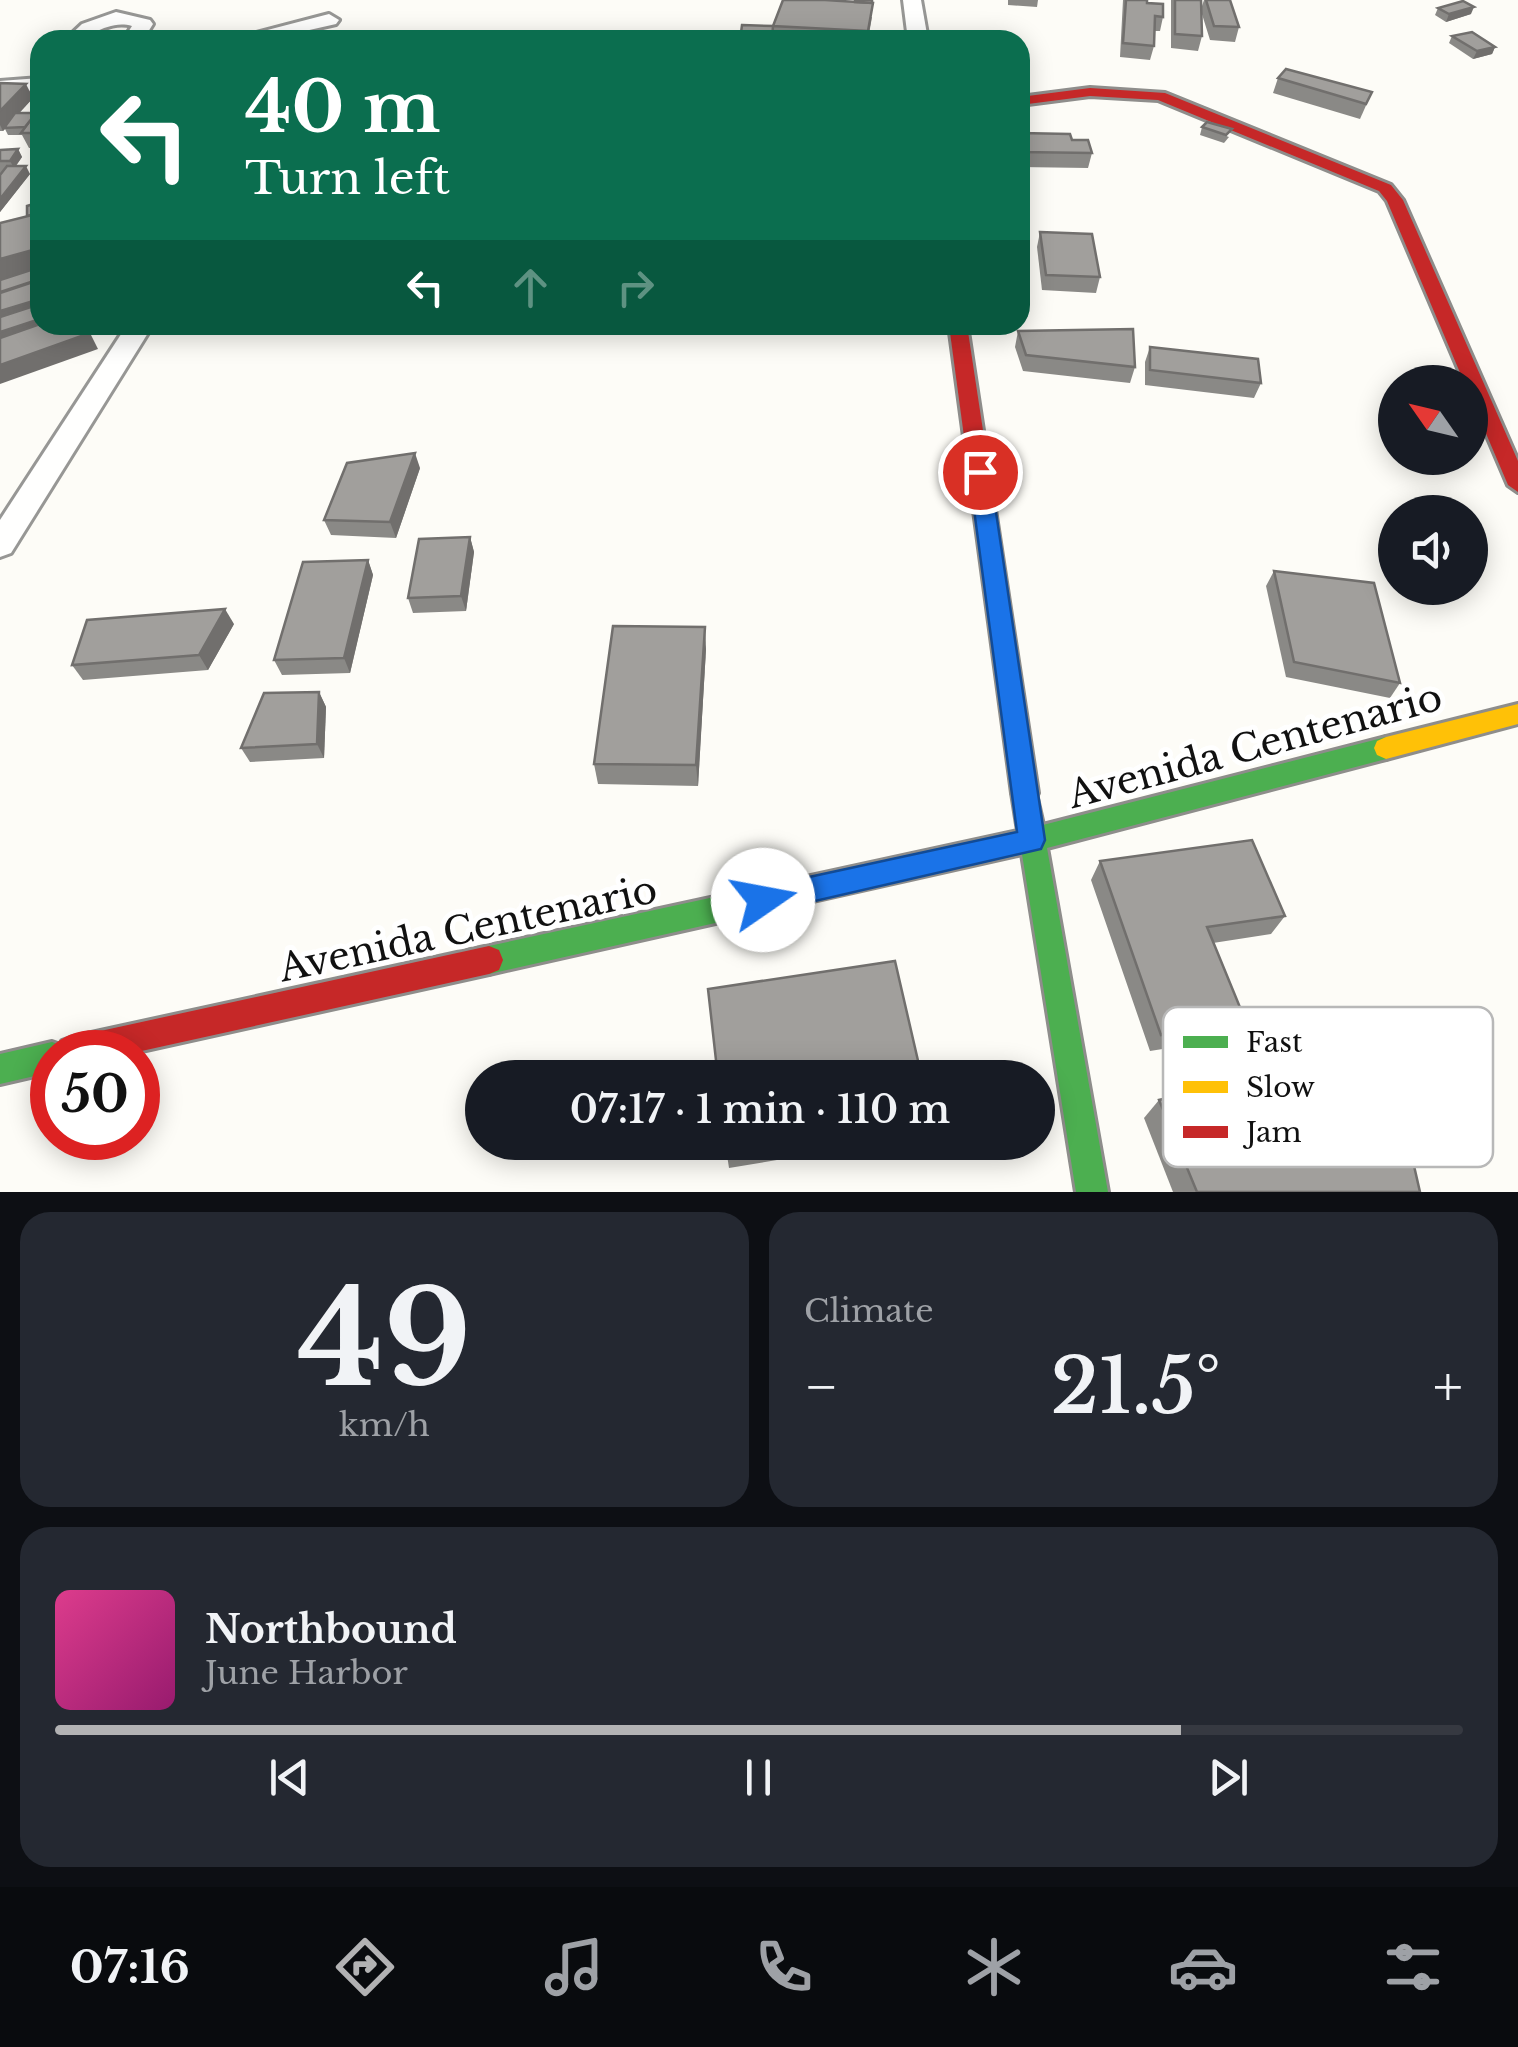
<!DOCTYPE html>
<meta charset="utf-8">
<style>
body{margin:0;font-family:"Libre Baskerville",serif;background:#242831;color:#f1f3f6;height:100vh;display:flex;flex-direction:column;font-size:38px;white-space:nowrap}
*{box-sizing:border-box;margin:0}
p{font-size:32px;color:#9ea1a6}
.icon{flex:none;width:55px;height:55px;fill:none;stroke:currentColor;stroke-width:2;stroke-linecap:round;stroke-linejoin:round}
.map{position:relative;height:1192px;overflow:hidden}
.side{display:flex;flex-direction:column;gap:20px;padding:20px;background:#0d0f14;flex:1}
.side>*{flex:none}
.banner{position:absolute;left:30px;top:30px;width:1000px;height:305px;border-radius:30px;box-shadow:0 5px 25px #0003;background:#0b6e4f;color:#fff;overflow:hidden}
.needle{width:65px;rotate:304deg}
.fabs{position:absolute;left:1378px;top:365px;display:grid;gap:20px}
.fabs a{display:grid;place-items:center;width:110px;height:110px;border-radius:50%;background:#171b24;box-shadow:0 5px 25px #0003;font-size:50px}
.speed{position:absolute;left:30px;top:1030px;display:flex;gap:20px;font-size:50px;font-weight:700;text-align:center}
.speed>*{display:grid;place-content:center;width:130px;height:130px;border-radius:50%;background:#171b24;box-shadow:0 5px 25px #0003;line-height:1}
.speed .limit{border:15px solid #d22;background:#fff;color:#111}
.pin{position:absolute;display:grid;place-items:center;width:85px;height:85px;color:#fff;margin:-42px;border:5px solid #fff;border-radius:50%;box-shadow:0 2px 10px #0007}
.me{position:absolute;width:110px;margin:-55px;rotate:78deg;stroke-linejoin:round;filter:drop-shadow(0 0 8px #0008)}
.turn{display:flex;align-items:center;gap:35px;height:210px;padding:0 50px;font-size:45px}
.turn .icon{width:130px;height:130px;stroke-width:2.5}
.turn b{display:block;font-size:70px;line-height:85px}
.lanes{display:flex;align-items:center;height:95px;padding:0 50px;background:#0003;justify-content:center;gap:50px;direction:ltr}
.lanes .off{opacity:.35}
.big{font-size:75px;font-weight:600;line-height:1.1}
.side .card{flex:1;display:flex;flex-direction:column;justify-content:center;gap:15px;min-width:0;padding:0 35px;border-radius:30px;background:#242831}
.side .dial{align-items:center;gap:0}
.dial b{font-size:130px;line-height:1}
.song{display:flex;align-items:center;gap:30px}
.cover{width:120px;height:120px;border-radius:15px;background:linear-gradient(135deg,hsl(330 70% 55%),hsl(320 70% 35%))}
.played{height:10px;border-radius:5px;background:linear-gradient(90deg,#b2b2b3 80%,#363941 80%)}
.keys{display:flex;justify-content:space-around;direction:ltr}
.heat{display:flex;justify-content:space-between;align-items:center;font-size:55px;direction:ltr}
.side .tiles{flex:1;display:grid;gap:20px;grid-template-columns:1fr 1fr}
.card:last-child{grid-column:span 2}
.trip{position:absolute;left:465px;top:1060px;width:590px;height:100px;border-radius:50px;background:#171b24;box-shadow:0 5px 25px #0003;font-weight:600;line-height:100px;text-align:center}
.tabs{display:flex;height:160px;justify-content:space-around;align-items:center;background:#090b0e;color:#9ea1a6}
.tabs .icon{width:70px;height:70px}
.tabs .active{color:#b2b2b3}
.tabs b{font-size:45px;color:#f1f3f6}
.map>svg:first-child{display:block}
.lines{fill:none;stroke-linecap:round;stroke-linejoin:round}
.street-casing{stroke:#979795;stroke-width:6}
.fast-casing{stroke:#8e8d8b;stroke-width:6}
.slow-casing{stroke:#8e8d8b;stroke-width:6}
.jam-casing{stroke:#8e8d8b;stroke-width:6}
.street{fill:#fffffe;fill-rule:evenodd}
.fast{fill:#4caf50;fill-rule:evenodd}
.slow{fill:#ffc107;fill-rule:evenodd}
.jam{fill:#c62828;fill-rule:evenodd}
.wall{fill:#8a8986}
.shaded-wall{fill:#716f6d}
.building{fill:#a19f9c;stroke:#716f6d;stroke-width:2.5}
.route{fill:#1a73e8;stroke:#114b97;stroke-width:2.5}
.labels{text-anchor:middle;stroke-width:10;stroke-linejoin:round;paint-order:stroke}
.near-street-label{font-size:38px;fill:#111;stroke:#fff}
.key{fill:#fff;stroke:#b8b8b8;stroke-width:2.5}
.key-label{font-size:28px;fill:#111}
</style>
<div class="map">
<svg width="1518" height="1192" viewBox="0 0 1518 1192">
<rect width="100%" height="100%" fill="#fdfcf7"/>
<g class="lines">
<defs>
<g id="street">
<path d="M903,0H921L928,40H908Z"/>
<path d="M116,12L150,20L153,24L143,40H123L132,26C107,19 90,40 65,40L82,24Z"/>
<path d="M329,14L339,20L336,24L265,40H229Z"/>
<path d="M40,78V90L0,93V81Z"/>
<path d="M127,325H153L11,553L0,557V520Z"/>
</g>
<g id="fast">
<path d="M1386,737L1395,741L1398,748L1395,755L1386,759L1047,848L1108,1192H1076L1022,854L489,974L479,970L475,960L479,950L489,946L1018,831L1012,793L1016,785L1025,782L1034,785L1043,825Z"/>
<path d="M52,1042L63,1046L65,1052H52V1072L0,1084V1054Z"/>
</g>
<path id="slow" d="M1518,704V724L1386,759L1377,755L1374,748L1377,741L1386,737Z"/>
<g id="jam">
<path d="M1090,88L1165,93L1391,185L1403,200L1518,461V492L1508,485L1470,396V382H1464L1387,201L1379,191L1158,100L1090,96L1020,105V97Z"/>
<path d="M949,325H967L1038,793L1034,801L1025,804L1016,801L1012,793Z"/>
<path d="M489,946L499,950L503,960L499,970L489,974L137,1052H58L62,1041L73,1037Z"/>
</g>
</defs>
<use href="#street" class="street-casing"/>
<use href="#fast" class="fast-casing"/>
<use href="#slow" class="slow-casing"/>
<use href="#jam" class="jam-casing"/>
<use href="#street" class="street"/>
<use href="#fast" class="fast"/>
<use href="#slow" class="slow"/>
<use href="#jam" class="jam"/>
</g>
<g class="wall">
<path d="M1008,0H1038L1037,7L1008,5Z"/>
<path d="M1123,0H1147V3L1163,17L1160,31H1154V46L1150,60L1120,57Z"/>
<path d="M1171,0H1201V9L1204,0H1230L1239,27L1235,42L1210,40L1201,11L1202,36L1198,51L1171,48Z"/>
<path d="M1438,8L1471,14L1446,22L1435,15Z"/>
<path d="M872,17L868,40H740L773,26Z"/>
<path d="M1452,36L1495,47L1492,54L1473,59L1449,43Z"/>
<path d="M1278,78L1372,92L1360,119L1273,93Z"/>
<path d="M0,83L33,98L19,113H36L40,107V148H29L22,135H8L5,129L3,131H0Z"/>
<path d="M1202,127L1229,137L1224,143L1200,135Z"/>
<path d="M1020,133L1072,140L1092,153L1088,168L1020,167Z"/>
<path d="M18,149L22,157L16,166L30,174L0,212V150Z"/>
<path d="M1040,232L1100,277L1096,293L1042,290L1037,247Z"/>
<path d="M1018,331L1135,367L1130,383L1023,371L1015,347Z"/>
<path d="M1150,347L1261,383L1254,398L1145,385V362Z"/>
<path d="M420,468L396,538L331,535L324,520Z"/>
<path d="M470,537L474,552L466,611L413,613L408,598Z"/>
<path d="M368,560L373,575L350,673L282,675L274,660Z"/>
<path d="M1274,571L1400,683L1390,698L1286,677L1266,586Z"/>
<path d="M234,624L208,670L83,680L72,665Z"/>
<path d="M706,649L698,786L598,784L594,764Z"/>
<path d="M319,692L326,707L324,758L250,762L241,748Z"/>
<path d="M1100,861L1285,916L1271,934L1213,943L1246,1022L1232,1038L1150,1051L1091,880Z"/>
<path d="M1159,1100L1420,1192H1173L1144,1118Z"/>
<path d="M725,1142H884L729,1168Z"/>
</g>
<g class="shaded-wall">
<path d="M1474,7L1471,14L1446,22L1449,14Z"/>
<path d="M1495,47L1492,54L1473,59L1477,51Z"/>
<path d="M26,84L33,98L3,131L0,125V111Z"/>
<path d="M18,149L22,157L14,168L10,161Z"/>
<path d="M26,166L30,174L0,212V199Z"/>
<path d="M40,248V274L0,284V259Z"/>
<path d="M40,299V317L0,330V311Z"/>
<path d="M40,319V325L0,350V332Z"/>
<path d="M90,333L98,349L0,384V365Z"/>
<path d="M415,453L420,468L396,538L390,522Z"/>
<path d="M470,537L474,552L466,611L461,596Z"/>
<path d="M368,560L373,575L350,673L344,658Z"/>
<path d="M225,609L234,624L208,670L199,655Z"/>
<path d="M705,627L706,649L698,786L696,765Z"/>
<path d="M319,692L326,707L324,758L317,744Z"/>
</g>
<g class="building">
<path d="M783,0H825L873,3L868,31L773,26Z"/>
<path d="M855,0H872V3L855,2Z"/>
<path d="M1126,0H1147V3L1163,4V17L1155,16L1154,46L1123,43Z"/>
<path d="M1175,0H1201L1202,36L1175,34Z"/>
<path d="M1206,0H1230L1239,27L1214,26Z"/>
<path d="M1463,1L1474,7L1449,14L1438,8Z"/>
<path d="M742,25L773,26L772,39L818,40H740Z"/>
<path d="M1472,32L1495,47L1477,51L1452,36Z"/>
<path d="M1286,69L1372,92L1366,104L1278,78Z"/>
<path d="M0,83L26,84L0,111Z"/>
<path d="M40,107V133H21Z"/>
<path d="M15,113H36L25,127L4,128Z"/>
<path d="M1207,122L1232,129L1226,135L1202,127Z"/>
<path d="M1020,133L1070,134L1072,140H1088L1092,153L1020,152Z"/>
<path d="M18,149L10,161H0V150Z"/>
<path d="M7,166H26L0,199V175Z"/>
<path d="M40,202V213L27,216V206Z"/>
<path d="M40,213V248L0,259V223Z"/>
<path d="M1040,232L1092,234L1100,277L1046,275Z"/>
<path d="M40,267V279L0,292V280Z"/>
<path d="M36,281L40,290V299L0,311V293Z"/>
<path d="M40,304V319L0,332V317Z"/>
<path d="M40,324L86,325L90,333L0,365V338Z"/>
<path d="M1133,329L1135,367L1026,355L1018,331Z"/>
<path d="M1150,347L1258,359L1261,383L1150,370Z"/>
<path d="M415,453L390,522L324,520L347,463Z"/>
<path d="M470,537L461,596L408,598L419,539Z"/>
<path d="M368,560L344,658L274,660L303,562Z"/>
<path d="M1274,571L1374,583L1400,683L1294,662Z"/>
<path d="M225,609L199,655L72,665L87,620Z"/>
<path d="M613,626L705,627L696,765L594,764Z"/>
<path d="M319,692L317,744L241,748L264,693Z"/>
<path d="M1252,840L1285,916L1207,927L1246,1022L1161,1035L1100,861Z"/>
<path d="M895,961L922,1078H718L708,989Z"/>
<path d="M1387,1048L1420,1192H1197L1159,1100Z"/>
<path d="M726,1142H802L728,1155Z"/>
</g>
<path class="route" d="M980,465L990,472L1045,840L1041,849L763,913L753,909L749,900L753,891L763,887L1017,832L969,472Z"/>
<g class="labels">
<g class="near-street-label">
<text transform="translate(1255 746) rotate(-15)" y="13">Avenida Centenario</text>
<text transform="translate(468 929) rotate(-12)" y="13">Avenida Centenario</text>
</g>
</g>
<rect x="1163" y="1007" width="330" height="160" rx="15" class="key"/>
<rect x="1183" y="1036" width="45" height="12" fill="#4caf50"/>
<rect x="1183" y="1081" width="45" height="12" fill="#ffc107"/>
<rect x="1183" y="1126" width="45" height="12" fill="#c62828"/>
<g class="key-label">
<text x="1246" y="1052">Fast</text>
<text x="1246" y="1097">Slow</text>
<text x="1246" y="1142">Jam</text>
</g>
</svg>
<div class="fabs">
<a><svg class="needle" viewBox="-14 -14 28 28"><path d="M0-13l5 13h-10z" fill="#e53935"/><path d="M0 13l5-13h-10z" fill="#9ea1a6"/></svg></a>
<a><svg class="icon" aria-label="sound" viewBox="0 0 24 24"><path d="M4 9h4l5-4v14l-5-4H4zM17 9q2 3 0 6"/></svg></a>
</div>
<div class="speed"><div class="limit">50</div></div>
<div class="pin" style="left:980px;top:472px;background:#d93025"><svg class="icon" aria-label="arrive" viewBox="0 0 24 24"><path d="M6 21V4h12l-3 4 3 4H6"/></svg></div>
<svg class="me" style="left:763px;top:900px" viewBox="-20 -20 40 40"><circle r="19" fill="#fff"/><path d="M0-13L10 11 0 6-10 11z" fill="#1a73e8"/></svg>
<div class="trip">07:17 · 1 min · 110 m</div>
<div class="banner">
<div class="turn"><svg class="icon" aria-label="left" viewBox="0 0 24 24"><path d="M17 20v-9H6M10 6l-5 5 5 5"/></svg><div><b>40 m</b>Turn left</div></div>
<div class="lanes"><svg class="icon" aria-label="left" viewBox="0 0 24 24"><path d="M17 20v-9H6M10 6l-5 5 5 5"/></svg><svg class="icon off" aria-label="ahead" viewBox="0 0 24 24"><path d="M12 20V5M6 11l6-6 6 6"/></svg><svg class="icon off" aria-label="right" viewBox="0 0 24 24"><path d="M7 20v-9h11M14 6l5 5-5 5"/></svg></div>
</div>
</div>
<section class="side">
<div class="tiles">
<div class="card dial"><b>49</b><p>km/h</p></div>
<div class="card"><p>Climate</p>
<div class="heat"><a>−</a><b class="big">21.5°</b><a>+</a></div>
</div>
<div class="card">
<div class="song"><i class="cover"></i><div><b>Northbound</b><p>June Harbor</p></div></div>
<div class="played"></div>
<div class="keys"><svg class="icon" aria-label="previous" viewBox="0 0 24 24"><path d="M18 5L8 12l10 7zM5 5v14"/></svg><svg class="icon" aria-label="pause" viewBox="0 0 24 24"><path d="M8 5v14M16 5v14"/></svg><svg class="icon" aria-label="next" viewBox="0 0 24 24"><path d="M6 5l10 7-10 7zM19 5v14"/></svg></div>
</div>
</div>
</section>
<nav class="tabs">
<b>07:16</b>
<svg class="icon active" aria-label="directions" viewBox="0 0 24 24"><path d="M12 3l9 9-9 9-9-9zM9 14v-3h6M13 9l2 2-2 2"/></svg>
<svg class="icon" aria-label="music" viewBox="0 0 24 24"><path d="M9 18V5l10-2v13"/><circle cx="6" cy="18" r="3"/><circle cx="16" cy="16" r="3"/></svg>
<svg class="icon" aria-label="phone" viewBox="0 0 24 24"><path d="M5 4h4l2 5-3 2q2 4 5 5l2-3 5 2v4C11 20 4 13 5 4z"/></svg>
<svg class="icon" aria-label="climate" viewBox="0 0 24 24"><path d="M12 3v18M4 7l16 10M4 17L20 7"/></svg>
<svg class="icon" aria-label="car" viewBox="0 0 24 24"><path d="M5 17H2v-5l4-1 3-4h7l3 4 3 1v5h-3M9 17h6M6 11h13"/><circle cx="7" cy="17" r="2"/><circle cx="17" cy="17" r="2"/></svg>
<svg class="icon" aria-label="filters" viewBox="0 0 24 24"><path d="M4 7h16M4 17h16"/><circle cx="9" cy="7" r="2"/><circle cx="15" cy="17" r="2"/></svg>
</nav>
